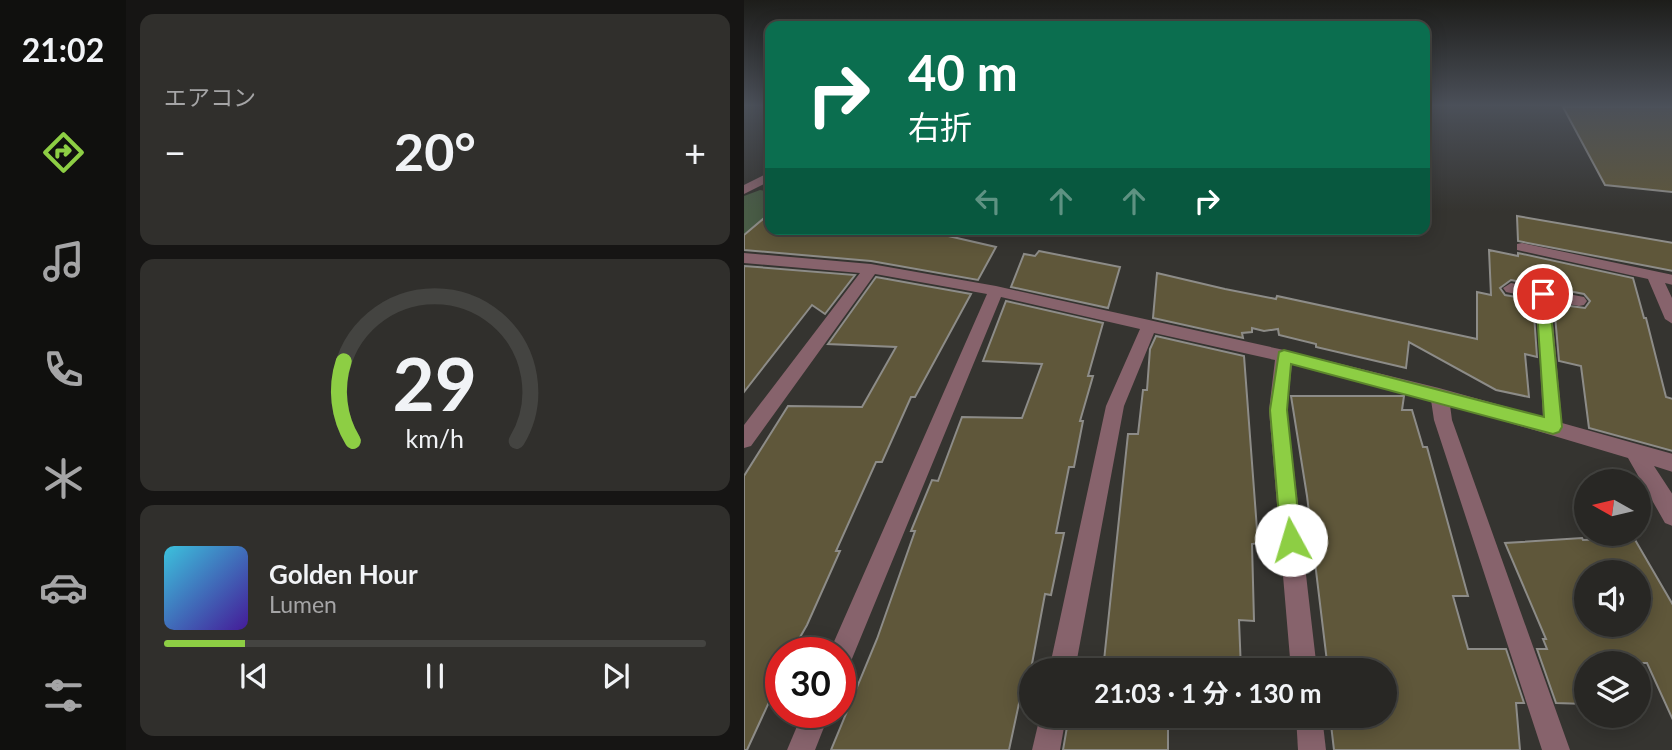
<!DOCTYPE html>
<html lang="ja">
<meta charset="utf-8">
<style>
body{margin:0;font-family:Lato,"Noto Sans JP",sans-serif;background:#302f2c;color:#f1f3f6;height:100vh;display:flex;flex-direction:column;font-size:26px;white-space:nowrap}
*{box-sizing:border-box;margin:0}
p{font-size:23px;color:#a5a5a6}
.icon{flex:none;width:38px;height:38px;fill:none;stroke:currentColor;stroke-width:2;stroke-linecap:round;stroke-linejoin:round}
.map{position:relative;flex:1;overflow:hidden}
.panel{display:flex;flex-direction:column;gap:14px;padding:14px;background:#161514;width:618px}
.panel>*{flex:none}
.banner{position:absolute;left:21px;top:21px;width:665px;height:214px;border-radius:14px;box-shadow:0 4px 18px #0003,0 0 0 2px #444441;background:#0b6e4f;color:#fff;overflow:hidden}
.needle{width:46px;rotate:278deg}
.controls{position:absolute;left:830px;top:469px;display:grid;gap:14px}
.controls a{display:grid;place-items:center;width:77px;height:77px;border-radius:50%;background:#282724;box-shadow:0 4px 18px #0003,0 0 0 2px #444441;font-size:35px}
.speed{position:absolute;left:21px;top:637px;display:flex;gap:14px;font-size:35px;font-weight:700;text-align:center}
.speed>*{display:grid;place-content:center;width:91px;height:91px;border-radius:50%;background:#282724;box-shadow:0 4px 18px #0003,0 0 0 2px #444441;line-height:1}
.speed .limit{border:10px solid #d22;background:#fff;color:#111}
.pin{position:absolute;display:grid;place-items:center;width:60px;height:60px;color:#fff;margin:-30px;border:4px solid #fff;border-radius:50%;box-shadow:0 2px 7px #0007}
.me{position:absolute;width:77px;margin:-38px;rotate:354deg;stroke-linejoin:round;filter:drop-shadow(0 0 5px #0008)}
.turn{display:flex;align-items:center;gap:24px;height:147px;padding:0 28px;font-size:32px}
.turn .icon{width:91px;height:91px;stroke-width:2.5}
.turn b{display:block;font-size:49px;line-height:60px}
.lanes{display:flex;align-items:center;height:66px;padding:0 28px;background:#0003;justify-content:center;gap:35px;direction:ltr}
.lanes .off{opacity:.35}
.big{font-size:52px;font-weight:700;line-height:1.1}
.panel .card{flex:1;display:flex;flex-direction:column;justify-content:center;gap:10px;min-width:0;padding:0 24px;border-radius:14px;background:#302f2c}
.panel .dial{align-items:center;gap:0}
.dial svg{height:182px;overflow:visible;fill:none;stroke:#444441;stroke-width:7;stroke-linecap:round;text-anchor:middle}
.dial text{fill:#f1f3f6;stroke:none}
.song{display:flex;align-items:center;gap:21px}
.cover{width:84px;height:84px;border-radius:10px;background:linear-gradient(135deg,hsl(190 70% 55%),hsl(260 70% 35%))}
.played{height:7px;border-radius:4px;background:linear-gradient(90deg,#8dce44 15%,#444441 15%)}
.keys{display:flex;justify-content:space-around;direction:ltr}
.heat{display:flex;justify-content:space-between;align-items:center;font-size:38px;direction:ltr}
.trip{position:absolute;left:275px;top:658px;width:378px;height:70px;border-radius:35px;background:#282724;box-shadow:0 4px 18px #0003,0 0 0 2px #444441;font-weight:700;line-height:70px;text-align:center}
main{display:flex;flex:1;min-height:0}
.menu{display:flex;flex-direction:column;width:126px;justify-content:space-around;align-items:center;background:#10100e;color:#a5a5a6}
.menu .icon{width:49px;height:49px}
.menu .on{color:#8dce44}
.menu b{font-size:32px;color:#f1f3f6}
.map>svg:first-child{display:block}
.green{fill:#495c46}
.building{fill:#5f573a;stroke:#8d8c88;stroke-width:2;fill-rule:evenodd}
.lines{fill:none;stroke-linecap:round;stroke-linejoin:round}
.minor{fill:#87636c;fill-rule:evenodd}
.route{fill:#8dce44;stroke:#5c862c;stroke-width:2}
</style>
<main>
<nav class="menu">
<b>21:02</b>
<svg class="icon on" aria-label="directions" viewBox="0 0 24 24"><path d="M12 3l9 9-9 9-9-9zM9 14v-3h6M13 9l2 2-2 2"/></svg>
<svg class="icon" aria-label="music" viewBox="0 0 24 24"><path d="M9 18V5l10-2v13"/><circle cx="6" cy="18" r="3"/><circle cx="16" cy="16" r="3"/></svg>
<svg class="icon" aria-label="phone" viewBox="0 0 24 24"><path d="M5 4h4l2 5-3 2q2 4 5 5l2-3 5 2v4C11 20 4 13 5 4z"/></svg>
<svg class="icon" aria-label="climate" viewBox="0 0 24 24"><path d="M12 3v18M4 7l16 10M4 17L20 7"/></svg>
<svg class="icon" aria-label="car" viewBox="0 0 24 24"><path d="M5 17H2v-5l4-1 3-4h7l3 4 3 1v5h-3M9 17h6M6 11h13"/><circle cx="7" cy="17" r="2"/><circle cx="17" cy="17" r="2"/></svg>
<svg class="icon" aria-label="filters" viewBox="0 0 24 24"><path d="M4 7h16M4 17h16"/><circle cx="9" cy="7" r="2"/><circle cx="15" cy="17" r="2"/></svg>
</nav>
<section class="panel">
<div class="card"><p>エアコン</p>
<div class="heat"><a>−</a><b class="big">20°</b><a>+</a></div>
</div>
<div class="card dial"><svg viewBox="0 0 100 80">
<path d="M14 69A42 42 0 1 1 86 69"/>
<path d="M14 69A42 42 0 0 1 10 34" stroke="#8dce44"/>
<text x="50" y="56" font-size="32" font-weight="700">29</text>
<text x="50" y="72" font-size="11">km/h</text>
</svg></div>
<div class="card">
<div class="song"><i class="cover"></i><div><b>Golden Hour</b><p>Lumen</p></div></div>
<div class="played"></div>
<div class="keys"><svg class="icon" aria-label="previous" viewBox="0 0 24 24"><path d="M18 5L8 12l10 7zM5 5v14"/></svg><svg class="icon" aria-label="pause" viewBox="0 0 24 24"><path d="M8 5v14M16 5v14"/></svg><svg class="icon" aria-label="next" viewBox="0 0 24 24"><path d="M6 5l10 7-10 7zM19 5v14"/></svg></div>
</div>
</section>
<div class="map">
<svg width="929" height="750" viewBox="0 0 929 750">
<rect width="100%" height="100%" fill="#353430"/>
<path class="green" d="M16,190L26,192V211L0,237V196Z"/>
<g class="building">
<path d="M819,107H929V192L861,185Z"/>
<path d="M26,213V229H174L252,247L234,280L127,261L0,250V235Z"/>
<path d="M773,216L929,243V271L774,241Z"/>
<path d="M745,250L774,256V253L889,278L900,318H902L922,397L929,399V451L845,428L837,366L815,361L810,304L841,308L846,301L840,294L767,280L756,288L761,295L789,300L793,357L781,354L785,397L752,390L665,342L662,368L572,347V344L535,335L534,329L520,331L508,328V332L498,333L499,338L409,318L413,273L481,289L532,299L533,296L733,339V292L747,295Z"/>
<path d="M295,251L376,267L364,308L267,287L280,254L291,256Z"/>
<path d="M0,266L111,275L81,314L68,305L0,392Z"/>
<path d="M132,277L227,294L171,397H167L138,462H132L92,551H96L63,625L47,653H37V676L3,750H0V476L44,406L118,407L152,347L84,344Z"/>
<path d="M262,301L359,323L344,376H349L336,421H339L330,467H325L312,533H320L307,595L301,594L285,680H280L265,750H87L133,639L171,531H167L188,480L194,481L218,417L278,418L298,364L239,361Z"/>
<path d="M412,336L500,356L514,543L508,544L510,621L495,620L497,670H359L384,434H394L399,390H403L406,349Z"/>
<path d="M547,396H660L658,410H668L679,447H683L724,596H709L724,649H762L780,703H772L776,750H590L586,716H640V670H584L563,496Z"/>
<path d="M838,538L839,540L890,538L929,605V720L903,663H842V704L812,703L793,649H803L799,639H802L761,543ZM842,572H894V625H842Z"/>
<path d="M424,723V750H319L323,727Z"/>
</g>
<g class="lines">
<g class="minor">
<path d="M26,172V181L0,194V185Z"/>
<path d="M778,243L929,275V285L921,283L929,300V324L921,319L904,279L773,250V244Z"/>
<path d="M0,253L127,264L252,286L540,350L695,388L799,417L792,298L762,292L759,288L767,283L840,297L843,301L840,305L835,306L807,301L818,423L929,454V472L910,466L929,495V526L921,523L884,458L706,405L708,420L826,750H798L690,420L687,400L548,364L543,410L573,670H547L525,410L531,360L410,333L380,406L331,670H305L362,406L396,329L257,297L105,666L96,670V653H85L243,294L131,274L7,446L0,448V425L116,273L0,263Z"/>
<path d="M59,712H86L71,750H43Z"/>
<path d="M296,716H322L316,750H288Z"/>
<path d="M552,716H578L582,750H554Z"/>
</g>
</g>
<linearGradient id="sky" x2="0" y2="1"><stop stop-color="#1d1d1a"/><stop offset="0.5" stop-color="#4b5059"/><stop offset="1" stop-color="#4b5059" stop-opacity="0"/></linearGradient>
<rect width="929" height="211" fill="url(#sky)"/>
<path class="route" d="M799,289L805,294L818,427L815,432L809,434L547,364L543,410L557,540L554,547L547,550L540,547L537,540L526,410L535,352L540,350L800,417L792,294Z"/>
</svg>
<div class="controls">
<a><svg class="needle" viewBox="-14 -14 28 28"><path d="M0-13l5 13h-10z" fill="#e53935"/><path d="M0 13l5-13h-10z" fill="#a5a5a6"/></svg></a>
<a><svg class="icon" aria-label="sound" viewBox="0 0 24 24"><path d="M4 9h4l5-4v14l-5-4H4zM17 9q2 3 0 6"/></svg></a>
<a><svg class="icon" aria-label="layers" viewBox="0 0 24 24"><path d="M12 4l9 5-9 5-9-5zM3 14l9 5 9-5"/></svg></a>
</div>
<div class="speed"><div class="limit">30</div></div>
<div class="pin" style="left:799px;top:294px;background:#d93025"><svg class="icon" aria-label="arrive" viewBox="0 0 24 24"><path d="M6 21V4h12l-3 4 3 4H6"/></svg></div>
<svg class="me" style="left:547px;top:540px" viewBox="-20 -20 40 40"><circle r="19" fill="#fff"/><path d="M0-13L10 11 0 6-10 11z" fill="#8dce44"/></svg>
<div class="trip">21:03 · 1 分 · 130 m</div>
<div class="banner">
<div class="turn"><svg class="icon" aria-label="right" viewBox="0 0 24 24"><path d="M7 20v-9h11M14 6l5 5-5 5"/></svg><div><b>40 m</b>右折</div></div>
<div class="lanes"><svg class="icon off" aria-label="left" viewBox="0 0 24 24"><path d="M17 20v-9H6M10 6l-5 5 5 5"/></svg><svg class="icon off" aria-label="ahead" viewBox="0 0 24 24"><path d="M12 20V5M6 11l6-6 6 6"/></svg><svg class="icon off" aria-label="ahead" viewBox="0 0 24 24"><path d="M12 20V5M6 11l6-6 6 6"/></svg><svg class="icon" aria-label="right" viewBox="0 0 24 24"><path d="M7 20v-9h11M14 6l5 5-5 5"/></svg></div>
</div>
</div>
</main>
